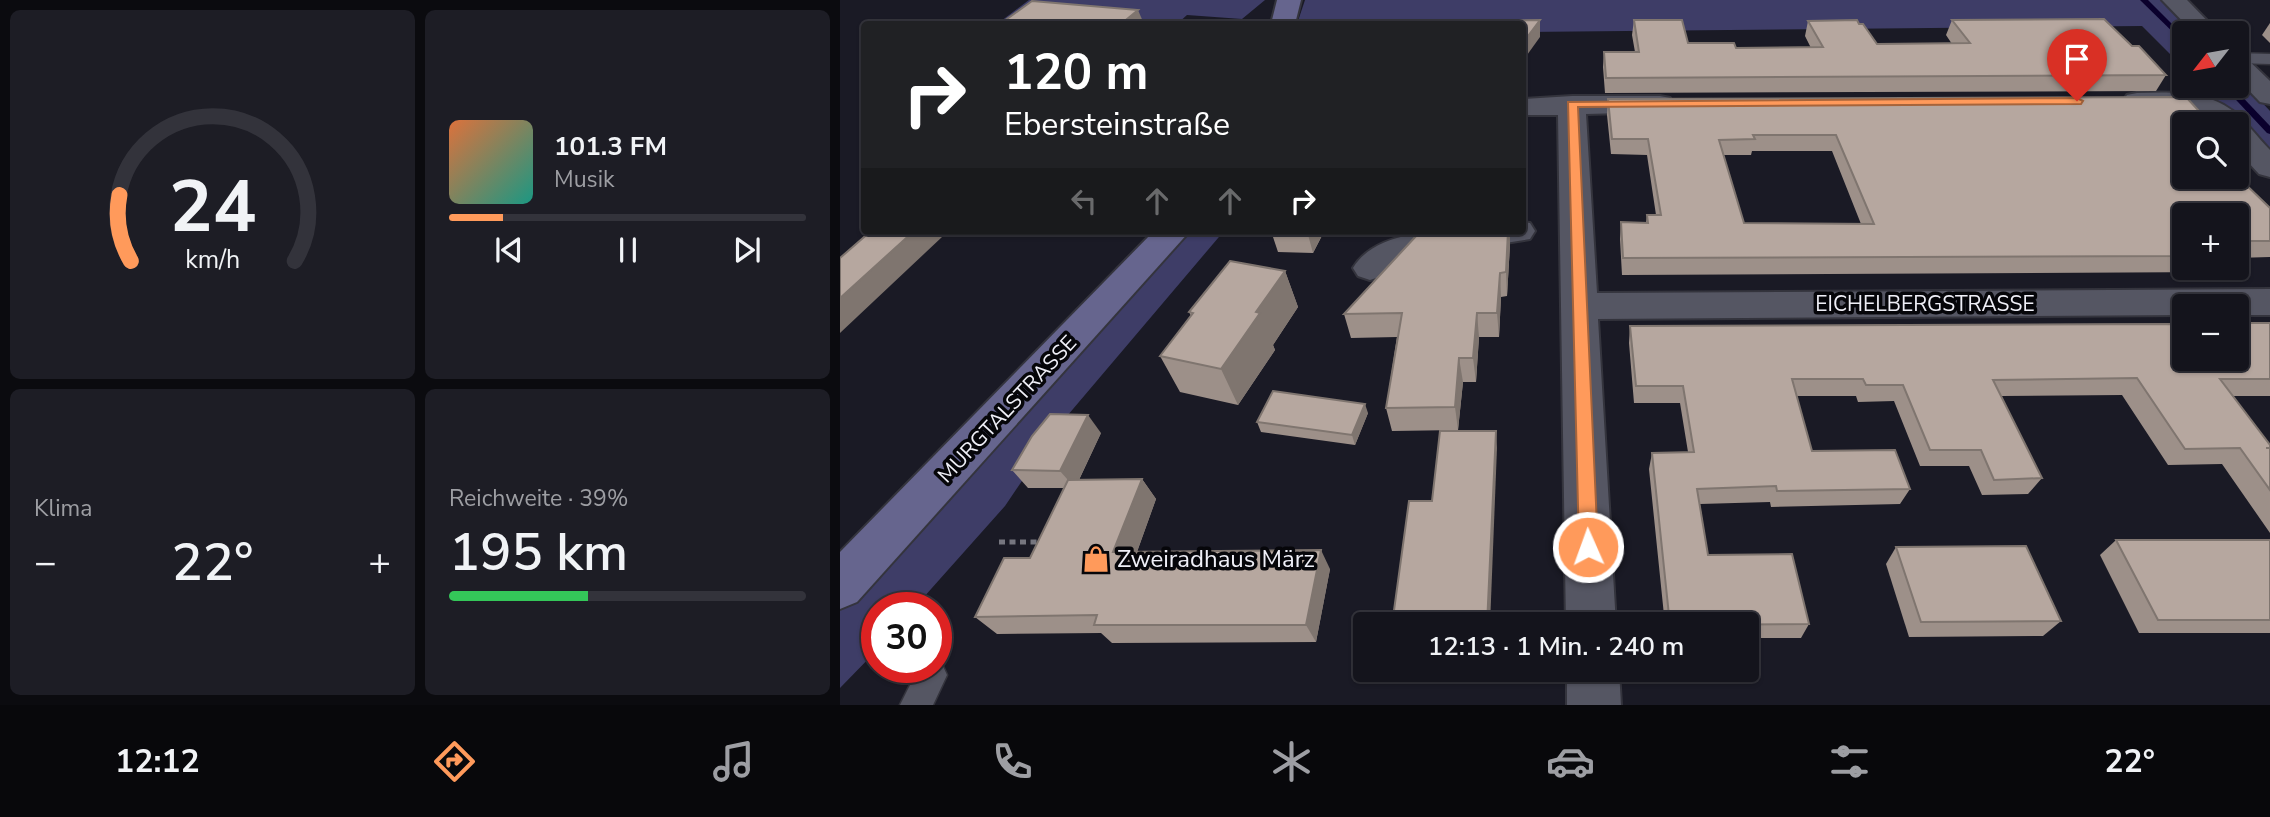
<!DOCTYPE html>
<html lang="de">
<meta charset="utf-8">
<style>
body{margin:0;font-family:"Nunito Sans",sans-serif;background:#1d1d25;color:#f1f3f6;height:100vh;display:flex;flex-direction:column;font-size:26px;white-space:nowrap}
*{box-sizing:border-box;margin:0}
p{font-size:23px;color:#9d9ea3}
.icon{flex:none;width:38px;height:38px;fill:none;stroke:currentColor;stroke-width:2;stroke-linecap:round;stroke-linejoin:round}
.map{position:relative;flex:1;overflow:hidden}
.panel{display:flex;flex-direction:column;gap:10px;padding:10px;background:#0b0b0f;width:840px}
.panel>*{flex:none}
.guide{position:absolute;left:21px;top:21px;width:665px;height:214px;border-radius:7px;box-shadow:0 2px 5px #0004,0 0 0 2px #33333b;background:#202124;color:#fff;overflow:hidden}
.needle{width:46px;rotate:239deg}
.tools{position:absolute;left:1332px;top:21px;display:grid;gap:14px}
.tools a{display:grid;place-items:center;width:77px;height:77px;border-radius:7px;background:#14141c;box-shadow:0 2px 5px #0004,0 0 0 2px #33333b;font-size:35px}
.speed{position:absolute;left:21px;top:592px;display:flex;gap:14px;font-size:35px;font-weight:700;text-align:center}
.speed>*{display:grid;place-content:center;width:91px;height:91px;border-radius:50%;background:#14141c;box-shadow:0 2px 5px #0004,0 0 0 2px #33333b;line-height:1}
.speed .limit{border:10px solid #d22;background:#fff;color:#111}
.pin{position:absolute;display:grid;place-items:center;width:60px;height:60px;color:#fff;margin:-72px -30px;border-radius:50% 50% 50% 0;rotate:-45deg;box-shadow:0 0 7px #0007}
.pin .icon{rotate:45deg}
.me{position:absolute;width:77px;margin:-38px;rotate:358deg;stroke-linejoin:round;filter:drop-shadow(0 0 5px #0008)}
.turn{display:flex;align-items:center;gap:24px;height:147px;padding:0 28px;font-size:32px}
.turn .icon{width:91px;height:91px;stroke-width:2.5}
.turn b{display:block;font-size:49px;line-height:60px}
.lanes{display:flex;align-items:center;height:66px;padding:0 28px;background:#0003;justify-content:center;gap:35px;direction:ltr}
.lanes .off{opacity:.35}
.big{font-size:52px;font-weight:600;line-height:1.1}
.panel .tile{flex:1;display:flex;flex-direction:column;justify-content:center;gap:10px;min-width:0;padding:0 24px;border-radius:10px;background:#1d1d25}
.panel .dial{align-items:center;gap:0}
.dial svg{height:182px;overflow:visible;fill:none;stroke:#33333b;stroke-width:7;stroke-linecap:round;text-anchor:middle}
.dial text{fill:#f1f3f6;stroke:none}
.song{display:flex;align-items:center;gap:21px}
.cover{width:84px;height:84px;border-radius:10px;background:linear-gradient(135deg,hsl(20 70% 55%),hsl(170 70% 35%))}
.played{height:7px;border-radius:4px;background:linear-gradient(90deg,#ff9a5b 15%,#33333b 15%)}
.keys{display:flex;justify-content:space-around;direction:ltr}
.heat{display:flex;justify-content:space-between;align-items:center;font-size:38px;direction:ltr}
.charge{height:10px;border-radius:5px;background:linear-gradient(90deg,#34c759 39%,#33333b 0)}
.panel .tiles{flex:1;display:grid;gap:10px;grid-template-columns:repeat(2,1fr)}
.trip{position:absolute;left:513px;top:612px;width:406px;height:70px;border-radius:7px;background:#14141c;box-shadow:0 2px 5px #0004,0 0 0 2px #33333b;font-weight:600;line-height:70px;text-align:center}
.dock{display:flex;height:112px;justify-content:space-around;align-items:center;background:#08080b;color:#9d9ea3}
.dock .icon{width:49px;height:49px}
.dock .selected{color:#ff9a5b}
.dock b{font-size:32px;color:#f1f3f6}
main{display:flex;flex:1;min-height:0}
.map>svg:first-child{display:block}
.green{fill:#3e3d67}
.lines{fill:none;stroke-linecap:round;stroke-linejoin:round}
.stream{fill:#0a002c;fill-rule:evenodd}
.service-casing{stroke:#34343d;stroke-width:3}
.minor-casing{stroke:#34343d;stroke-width:4}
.secondary-casing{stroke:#34343d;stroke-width:4}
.path{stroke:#76767f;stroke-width:5;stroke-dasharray:6 4.5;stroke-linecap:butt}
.service{fill:#555663;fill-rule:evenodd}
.minor{fill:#555663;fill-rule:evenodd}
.secondary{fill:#66658e;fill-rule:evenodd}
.wall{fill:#9d9089;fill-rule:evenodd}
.shaded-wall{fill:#7f756f}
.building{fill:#b6a79f;stroke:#7f756f;stroke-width:2;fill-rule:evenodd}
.route{fill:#ff9a5b;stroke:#a6643b;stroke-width:2}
.labels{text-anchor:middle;stroke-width:7;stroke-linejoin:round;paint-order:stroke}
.street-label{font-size:21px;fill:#efeff7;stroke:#06060a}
.near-poi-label{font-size:24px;fill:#efeff7;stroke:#06060a;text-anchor:start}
</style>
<main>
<section class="panel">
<div class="tiles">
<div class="tile dial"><svg viewBox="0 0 100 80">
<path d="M14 69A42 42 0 1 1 86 69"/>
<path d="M14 69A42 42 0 0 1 9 40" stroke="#ff9a5b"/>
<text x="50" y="56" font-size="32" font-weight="700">24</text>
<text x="50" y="72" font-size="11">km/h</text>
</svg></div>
<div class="tile">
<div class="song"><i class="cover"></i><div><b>101.3 FM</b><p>Musik</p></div></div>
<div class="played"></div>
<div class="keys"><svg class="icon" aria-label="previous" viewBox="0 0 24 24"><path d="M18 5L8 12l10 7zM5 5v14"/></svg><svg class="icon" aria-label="pause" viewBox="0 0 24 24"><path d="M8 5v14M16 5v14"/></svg><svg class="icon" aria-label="next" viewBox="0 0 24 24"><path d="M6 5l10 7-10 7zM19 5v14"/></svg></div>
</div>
<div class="tile"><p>Klima</p>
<div class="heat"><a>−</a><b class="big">22°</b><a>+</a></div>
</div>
<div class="tile"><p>Reichweite · 39%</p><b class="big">195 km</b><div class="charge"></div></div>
</div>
</section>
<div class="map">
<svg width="1430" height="705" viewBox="0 0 1430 705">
<rect width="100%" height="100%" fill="#1a1a25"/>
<g class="green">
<path d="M189,0H425L402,19L347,15L337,24H157Z"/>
<path d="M465,0H1322L1355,33H1344V68L1302,26L683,32L682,24H457Z"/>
<path d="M1397,76L1430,111V153L1362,86H1396Z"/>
<path d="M344,231H384L222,422L165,506L75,607H37V650L0,688V603Z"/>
</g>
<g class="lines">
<g class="stream">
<path d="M1300,0H1308L1344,36V43Z"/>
<path d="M1383,86H1392L1430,126V134L1427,133Z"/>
</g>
<defs>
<g id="service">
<path d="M1396,53L1430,54V64L1396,63Z"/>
<path d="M96,662L102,664L107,675L93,705H60L79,667H96Z"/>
</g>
<g id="minor">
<path d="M1322,0H1347L1379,33H1354Z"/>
<path d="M1396,54L1405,57L1430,81V104L1420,102L1396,77Z"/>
<path d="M1297,93C1329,92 1366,90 1393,111C1407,122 1417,137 1430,150V177L1419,174L1396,149V124H1374L1347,111L1287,107L1283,101L1287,95Z"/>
<path d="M732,96H820L830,98L834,104L830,110L820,112L746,114L757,293L1430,289V315H1396V306H1344V315L758,319L776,625H726L718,115H682V99Z"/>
<path d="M682,222L690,223L695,231L690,239L570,258L542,276L530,280L518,276L513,268C541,221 635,231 682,231Z"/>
<path d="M727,670H779L781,705H727Z"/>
</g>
<g id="secondary">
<path d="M437,0H461L455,24H431Z"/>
<path d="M314,231H350L17,602L0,609V552Z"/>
</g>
</defs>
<use href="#service" class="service-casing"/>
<use href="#minor" class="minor-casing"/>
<use href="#secondary" class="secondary-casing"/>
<path class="path" d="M159,542H204"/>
<use href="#service" class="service"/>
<use href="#minor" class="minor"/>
<use href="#secondary" class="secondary"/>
</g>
<g class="wall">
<path d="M794,20L848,43L896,48H971L965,36L968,21L1019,24L1037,44H1112L1106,35L1112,20L1292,46L1326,75L1316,91L765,93L763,67L764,52H795L792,35Z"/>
<path d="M1430,23V43L1422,35Z"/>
<path d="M768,99L1344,124L1430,208V257L1396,258V215H1344V268H1381L1377,272L782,275L780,239L781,222L806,223L807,215H816L807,155L771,154L767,115ZM912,151H992L1021,224L904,223L883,155H911Z"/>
<path d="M431,231H504L503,234L484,232L473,253L438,252Z"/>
<path d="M602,231H670V245L667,296L661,297L659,337H639L636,382H623L618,430L552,431L546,408L557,337L511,338L504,314Z"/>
<path d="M445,271L458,307L433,345L435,350L398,405L340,392L320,356L351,316L349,312Z"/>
<path d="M1430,323V396H1392L1430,445V533L1382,464L1328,465L1282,395L1161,396L1202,478L1188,494L1142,495L1129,466H1080L1054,401L1018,402L1016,396H956L972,451L1070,489L1060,504L931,507L930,502L860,504L868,555L969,624L961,638H906V625H825L809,469L812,453L848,452L840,403H794L789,343L790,326Z"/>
<path d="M528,413L515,445L421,432L417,422Z"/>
<path d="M261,433L239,480L302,479L316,499L297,552L490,569L476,642L272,643L261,633L157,634L135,617L190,558L224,488H188L172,470Z"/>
<path d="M1276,540H1430V633H1299L1260,555Z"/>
<path d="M1056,547L1221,621L1203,636L1069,637L1046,564Z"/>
</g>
<g class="shaded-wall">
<path d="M298,10L304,24H281Z"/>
<path d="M700,20V37L682,62V44Z"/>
<path d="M74,231H97L102,237L0,333V298Z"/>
<path d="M467,231H484L473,253Z"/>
<path d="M668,231H670V245L667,296L666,272Z"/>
<path d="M445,271L458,307L433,345L435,350L398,405L381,369L416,312Z"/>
<path d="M660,273L661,297L659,337L657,313Z"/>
<path d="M637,313L639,337L636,382L633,358Z"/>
<path d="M619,358L623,382L618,430L615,407Z"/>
<path d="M525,404L528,413L515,445L512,435Z"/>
<path d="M248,415L261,433L235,488L220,471Z"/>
<path d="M656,431L657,448L650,625H647Z"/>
<path d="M302,479L316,499L290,571L273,552Z"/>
<path d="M481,550L490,569L476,642L466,625Z"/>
</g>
<g class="building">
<path d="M192,1L298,10L281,24H160Z"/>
<path d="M1264,19L1292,46H1299L1326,75L766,78L764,52H799L794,20H842L848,43H894L896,48L983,47L968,21L1017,20L1019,24H1023L1037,44L1130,43L1112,20Z"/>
<path d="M700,20L682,44V24H639V21Z"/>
<path d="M1346,97L1371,124H1344V177H1396V175L1430,208V241H1396V215H1344V256L783,258L781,222L808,223L807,215H821L808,139H772L768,99ZM913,135H996L1034,224L904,223L879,140L915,139Z"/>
<path d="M31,231H74L0,298V258Z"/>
<path d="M602,231H668L666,272L660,273L657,313H637L633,358H619L615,407L546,408L562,313L504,314L577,235Z"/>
<path d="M390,261L445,271L416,312L420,313L381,369L320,356L353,313L349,312Z"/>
<path d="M1396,323H1430V379H1380L1430,445V448H1426H1430V490L1400,448L1345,449L1297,378L1153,380L1202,478L1154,480L1141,450H1090L1063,385H1026L1023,379H952L972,451L1055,450L1070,489L937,491L936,486L857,489L868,555L952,554L969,624L830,625L812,453L854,452L843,386H796L790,326L1344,324V359H1396Z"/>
<path d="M433,391L525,404L512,435L417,422Z"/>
<path d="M210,414L248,415L220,471L172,470L192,436Z"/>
<path d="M600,431H656L647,625H552L569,501H592Z"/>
<path d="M302,479L273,552L481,550L466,625H254L257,615L135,617L164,558H190L228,480Z"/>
<path d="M1276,540H1430V620H1318Z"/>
<path d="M1186,546L1221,621L1081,622L1056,547Z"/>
</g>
<path class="route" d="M1237,98L1243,101L1241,104L738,107L758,547L755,553L748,556L742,553L739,547L728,102Z"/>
<defs>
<symbol id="shop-bare" viewBox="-9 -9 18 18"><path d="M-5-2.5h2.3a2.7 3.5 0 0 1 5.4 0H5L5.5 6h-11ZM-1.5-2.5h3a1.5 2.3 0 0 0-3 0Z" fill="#ff9a5b" stroke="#06060a" stroke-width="2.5" paint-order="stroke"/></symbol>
</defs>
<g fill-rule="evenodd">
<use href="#shop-bare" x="237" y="540" width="38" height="38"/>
</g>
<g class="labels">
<g class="street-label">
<text x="1085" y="311">EICHELBERGSTRASSE</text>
<text transform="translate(167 409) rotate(-47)" y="7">MURGTALSTRASSE</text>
</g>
<g class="near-poi-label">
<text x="277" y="567">Zweiradhaus März</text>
</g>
</g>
</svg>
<div class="tools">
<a><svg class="needle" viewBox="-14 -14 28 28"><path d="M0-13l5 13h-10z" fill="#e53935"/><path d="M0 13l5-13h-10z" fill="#9d9ea3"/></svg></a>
<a><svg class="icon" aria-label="search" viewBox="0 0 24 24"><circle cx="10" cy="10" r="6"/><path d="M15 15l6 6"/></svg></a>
<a>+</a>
<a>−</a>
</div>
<div class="speed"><div class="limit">30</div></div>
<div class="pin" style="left:1237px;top:101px;background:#d93025"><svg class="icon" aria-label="arrive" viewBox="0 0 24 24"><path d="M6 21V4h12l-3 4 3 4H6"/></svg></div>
<svg class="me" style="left:748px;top:547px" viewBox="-20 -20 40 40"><circle r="17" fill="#ff9a5b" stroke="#fff" stroke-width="3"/><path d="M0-11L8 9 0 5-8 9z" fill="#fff"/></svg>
<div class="trip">12:13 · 1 Min. · 240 m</div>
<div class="guide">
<div class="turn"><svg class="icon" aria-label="right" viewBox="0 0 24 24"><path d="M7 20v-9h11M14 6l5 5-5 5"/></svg><div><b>120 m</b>Ebersteinstraße</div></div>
<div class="lanes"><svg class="icon off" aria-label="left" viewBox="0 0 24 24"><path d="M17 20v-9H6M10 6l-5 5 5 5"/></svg><svg class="icon off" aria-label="ahead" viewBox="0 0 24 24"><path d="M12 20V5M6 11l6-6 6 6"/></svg><svg class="icon off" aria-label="ahead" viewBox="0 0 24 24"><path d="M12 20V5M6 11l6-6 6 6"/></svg><svg class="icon" aria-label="right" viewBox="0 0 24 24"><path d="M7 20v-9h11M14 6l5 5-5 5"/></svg></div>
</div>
</div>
</main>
<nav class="dock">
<b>12:12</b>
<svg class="icon selected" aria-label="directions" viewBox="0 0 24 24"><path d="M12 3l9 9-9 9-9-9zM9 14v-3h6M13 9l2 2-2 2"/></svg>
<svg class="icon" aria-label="music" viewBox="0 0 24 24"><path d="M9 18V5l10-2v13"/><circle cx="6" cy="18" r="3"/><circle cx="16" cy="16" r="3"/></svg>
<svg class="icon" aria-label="phone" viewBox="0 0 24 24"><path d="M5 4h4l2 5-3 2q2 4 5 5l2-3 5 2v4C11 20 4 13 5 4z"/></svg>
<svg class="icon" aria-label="climate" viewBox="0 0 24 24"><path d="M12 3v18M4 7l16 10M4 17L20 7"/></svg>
<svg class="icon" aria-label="car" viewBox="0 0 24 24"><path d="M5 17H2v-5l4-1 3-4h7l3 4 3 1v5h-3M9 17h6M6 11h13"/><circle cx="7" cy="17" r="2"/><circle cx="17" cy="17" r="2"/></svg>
<svg class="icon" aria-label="filters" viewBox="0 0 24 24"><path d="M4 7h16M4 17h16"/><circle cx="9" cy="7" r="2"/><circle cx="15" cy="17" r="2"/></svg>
<b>22°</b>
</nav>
